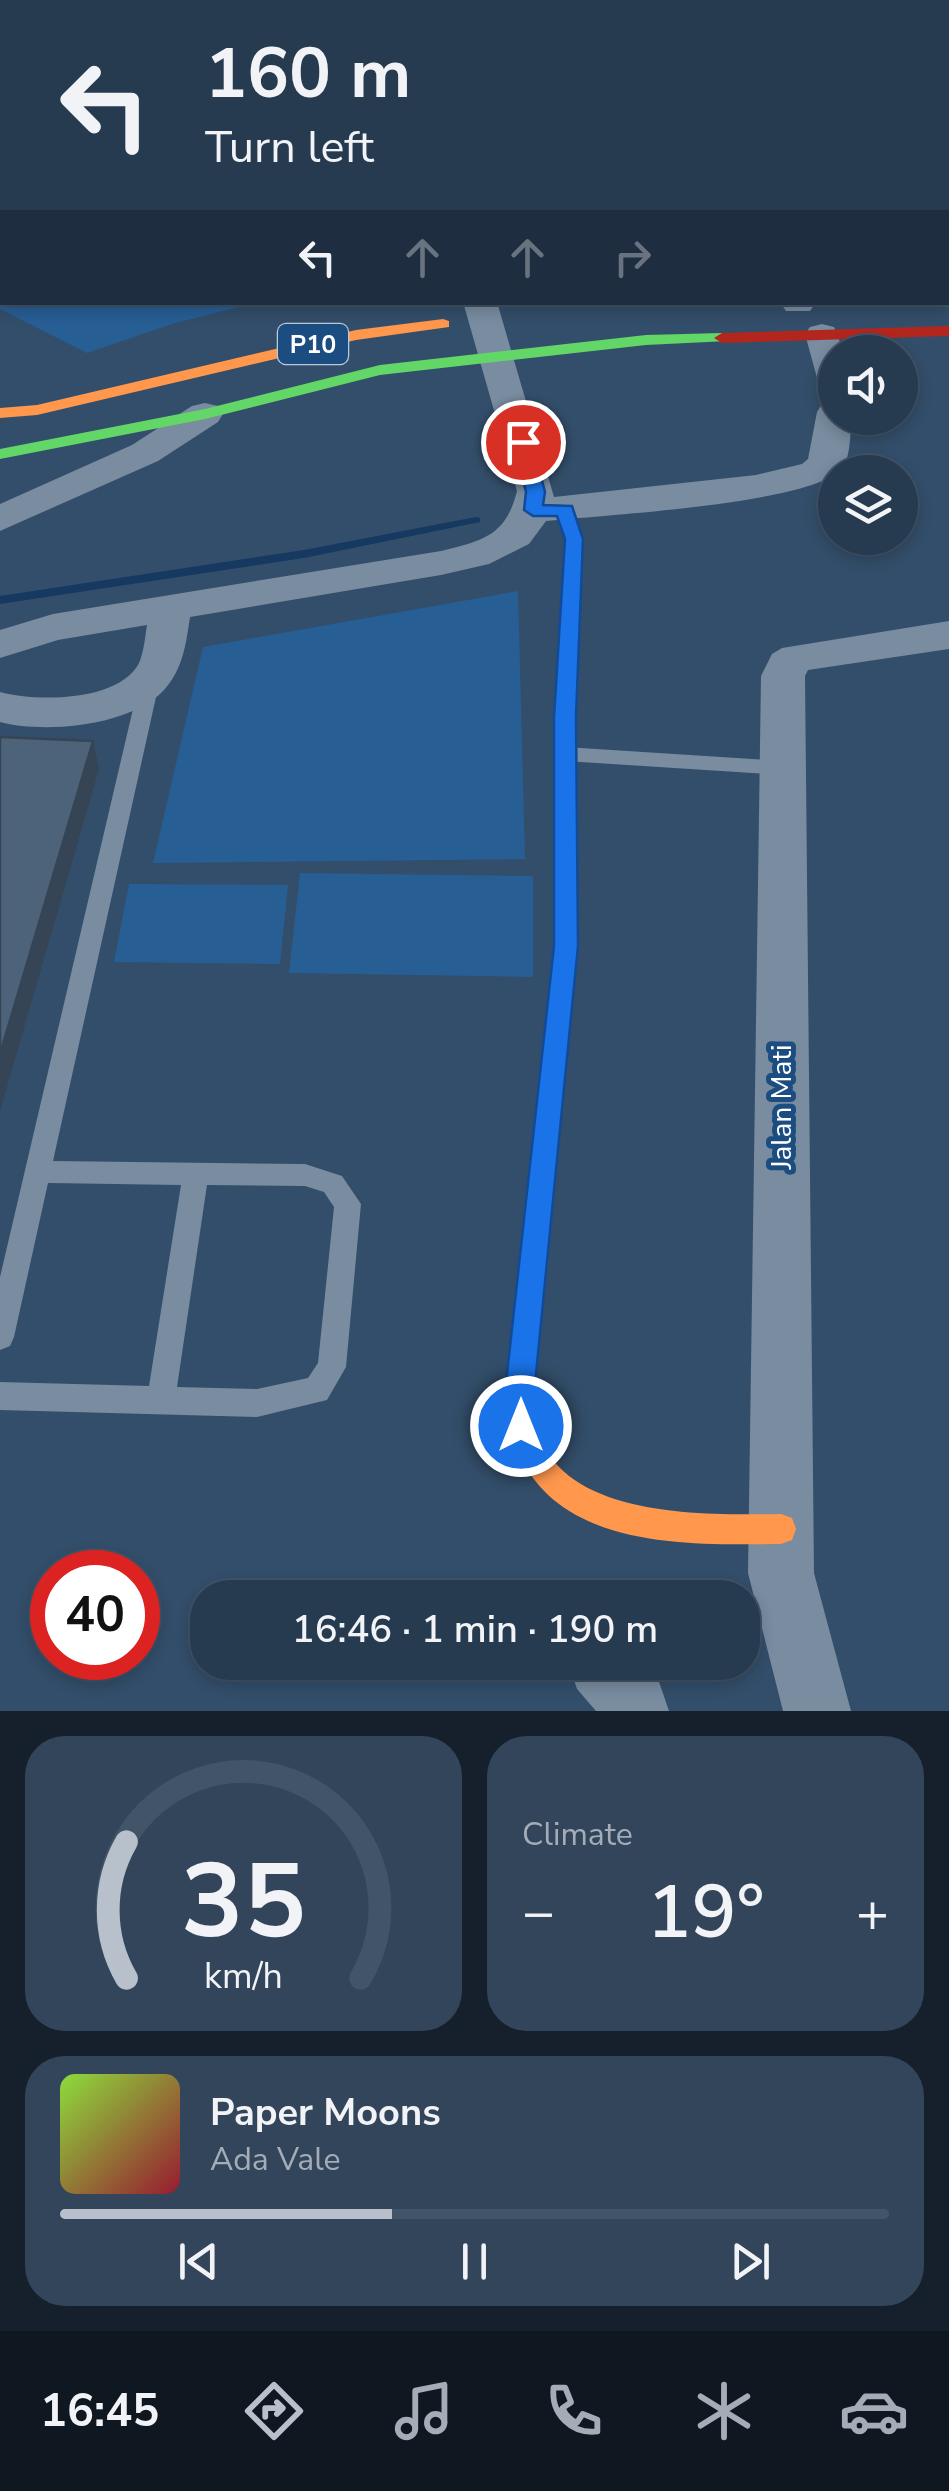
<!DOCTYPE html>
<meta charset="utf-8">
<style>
body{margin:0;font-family:"Nunito Sans",sans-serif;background:#32455a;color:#f1f3f6;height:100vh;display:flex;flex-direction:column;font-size:38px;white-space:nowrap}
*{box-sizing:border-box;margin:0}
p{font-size:32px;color:#a4adb7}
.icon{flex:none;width:55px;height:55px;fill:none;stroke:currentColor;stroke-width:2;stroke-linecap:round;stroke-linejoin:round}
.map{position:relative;height:1711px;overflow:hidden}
.drawer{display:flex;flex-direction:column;gap:25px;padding:25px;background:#15202c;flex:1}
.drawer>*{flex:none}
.top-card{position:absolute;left:0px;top:0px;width:950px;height:305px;box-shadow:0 5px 15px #0003,0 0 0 2px #425467;background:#263a50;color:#f1f3f6;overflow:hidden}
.fabs{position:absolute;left:818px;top:335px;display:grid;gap:20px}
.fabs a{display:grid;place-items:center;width:100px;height:100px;border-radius:50%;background:#263a50;box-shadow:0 5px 15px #0003,0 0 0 2px #425467;font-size:50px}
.speed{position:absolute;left:30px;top:1550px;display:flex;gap:20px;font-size:50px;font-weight:700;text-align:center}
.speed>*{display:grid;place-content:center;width:130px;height:130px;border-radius:50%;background:#263a50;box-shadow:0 5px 15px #0003,0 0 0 2px #425467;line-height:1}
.speed .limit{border:15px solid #d22;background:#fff;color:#111}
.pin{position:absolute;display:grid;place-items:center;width:85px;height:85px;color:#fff;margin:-42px;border:5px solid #fff;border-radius:50%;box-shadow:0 2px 10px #0007}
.me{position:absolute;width:110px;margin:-55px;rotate:0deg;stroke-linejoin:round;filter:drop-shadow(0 0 8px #0008)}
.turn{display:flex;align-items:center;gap:35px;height:210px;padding:0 40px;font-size:45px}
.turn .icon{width:130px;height:130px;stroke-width:2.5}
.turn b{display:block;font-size:70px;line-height:85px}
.lanes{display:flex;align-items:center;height:95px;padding:0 40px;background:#0003;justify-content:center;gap:50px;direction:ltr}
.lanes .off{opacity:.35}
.big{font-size:75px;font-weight:600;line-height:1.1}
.drawer .tile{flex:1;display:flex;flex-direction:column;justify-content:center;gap:15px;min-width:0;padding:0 35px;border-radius:40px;background:#32455a}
.drawer .dial{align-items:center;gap:0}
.dial svg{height:260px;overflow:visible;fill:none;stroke:#425467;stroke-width:7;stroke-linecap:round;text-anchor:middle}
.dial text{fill:#f1f3f6;stroke:none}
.song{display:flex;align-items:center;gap:30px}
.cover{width:120px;height:120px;border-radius:15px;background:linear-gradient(135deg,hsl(90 70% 55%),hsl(350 70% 35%))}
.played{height:10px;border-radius:5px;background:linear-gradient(90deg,#b8c1cb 40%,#425467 40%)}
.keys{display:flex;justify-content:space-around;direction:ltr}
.heat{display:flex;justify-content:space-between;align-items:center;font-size:55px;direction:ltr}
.drawer .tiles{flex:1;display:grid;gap:25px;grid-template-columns:1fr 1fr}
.tile:last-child{grid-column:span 2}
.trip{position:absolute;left:190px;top:1580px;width:570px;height:100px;border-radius:40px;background:#263a50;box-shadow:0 5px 15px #0003,0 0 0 2px #425467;font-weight:600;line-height:100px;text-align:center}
.tabs{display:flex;height:160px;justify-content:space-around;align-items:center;background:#0f1720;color:#a4adb7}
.tabs .icon{width:70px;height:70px}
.tabs .current{color:#b8c1cb}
.tabs b{font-size:45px;color:#f1f3f6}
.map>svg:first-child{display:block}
.green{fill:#275e94}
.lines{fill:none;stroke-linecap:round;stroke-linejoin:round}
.stream{fill:#153960;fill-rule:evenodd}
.lane{fill:#798ca0;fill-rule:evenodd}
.street{fill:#798ca0;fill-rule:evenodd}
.fast{fill:#63d668;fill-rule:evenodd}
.slow{fill:#ff974d;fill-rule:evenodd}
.jam{fill:#b3261e;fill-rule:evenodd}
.shaded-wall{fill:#364555}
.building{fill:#4d6379;stroke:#364555;stroke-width:2.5}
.route{fill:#1a73e8;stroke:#114b97;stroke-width:2.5}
.labels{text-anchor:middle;stroke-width:10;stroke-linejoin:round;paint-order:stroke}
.shield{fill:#1c4d81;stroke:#bbcad9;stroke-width:2.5}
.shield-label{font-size:25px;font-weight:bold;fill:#fff}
.street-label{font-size:28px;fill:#fff;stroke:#1c4d81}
</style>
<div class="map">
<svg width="949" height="1711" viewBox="0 0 949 1711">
<rect width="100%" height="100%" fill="#334e6a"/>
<g class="green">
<path d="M0,0H393V2H2V21Z"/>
<path d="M0,246L2,302L256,303L175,323L87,353L0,309Z"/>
<path d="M518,591L525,859L153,863L203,647Z"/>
<path d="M300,873L533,876V977L289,973Z"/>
<path d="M129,884L288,885L280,964L114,962Z"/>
</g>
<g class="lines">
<path class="stream" d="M476,517L480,518V522L304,558L0,604V596L304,550Z"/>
<g class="lane">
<path d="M150,672L160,679L53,1161L305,1164L342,1176L361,1204L346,1367L327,1400L257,1417L0,1410V1382L149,1386L181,1185L48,1183L14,1337L10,1346L0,1350V1277L140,679ZM207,1185L305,1186L324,1192L334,1207L318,1363L308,1378L257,1389L177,1387Z"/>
<path d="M565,747L783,761L794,768L783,775L565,761L554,754Z"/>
</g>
<g class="street">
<path d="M705,0H738L739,2H707Z"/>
<rect x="903" y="0" width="26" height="2"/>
<path d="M948,78L949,79V97L948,96Z"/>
<path d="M463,302H497L554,497L756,475L802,464L808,459L817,412L822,404L835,401V418H852C850,431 851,460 841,470C806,504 605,515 546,521L529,544L489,564L441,575L190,617C186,644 183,669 164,690C131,726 45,734 0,722V692C36,702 119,702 139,663C144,652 145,637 147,625L58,640L0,658V630L53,614L441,551C482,541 506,536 517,491Z"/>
<path d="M780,302H814L815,304L810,311H786Z"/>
<path d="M822,324L834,327L844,352H835V399L822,396L805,334L810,327Z"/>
<path d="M205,403L218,406L223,414L218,422L158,461L0,531V504L132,445L192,406Z"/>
<path d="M949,621V649L808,670L805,676L814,1573L851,1711H783L748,1573L761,676L772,654L782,648Z"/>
<path d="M568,1662H644L658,1679L669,1711H596L577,1689Z"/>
</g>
<g class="fast">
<path d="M722,333L730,338L728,341L646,345L380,375L205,419L0,459V449L205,409L380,365L646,335Z"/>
<path d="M565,504L574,510L583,539L575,717L578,946L569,1029L566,1036L557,1039L548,1036L545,1029L554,946L555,717L565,539L556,510Z"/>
</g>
<g class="slow">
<path d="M443,319L449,321V327L356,340L37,415L0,418V408L37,405L356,330Z"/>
<path d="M557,1019L566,1022L569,1029L535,1374C535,1389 532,1405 535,1420C553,1520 706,1515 781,1514L792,1518L796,1529L792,1540L781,1544C693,1545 564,1550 520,1456C515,1444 508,1433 506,1420C504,1405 506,1389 507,1374L545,1029L548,1022Z"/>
</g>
<path class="jam" d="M949,326V336L722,343L714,338L722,333Z"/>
</g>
<path class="shaded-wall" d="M93,741L99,769L0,1111V1054Z"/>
<path class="building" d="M0,737L93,741L0,1054Z"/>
<path class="route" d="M523,436L532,442L545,492L543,505L572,506L583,539L576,717L578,946L536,1374V1426L532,1435L521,1440L511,1435L506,1426L507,1374L554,946V717L565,539L557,516H533L524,510L526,492L514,442Z"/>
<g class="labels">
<rect class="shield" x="278" y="324" width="70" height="40" rx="8"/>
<g class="shield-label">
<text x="313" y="353">P10</text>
</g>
<g class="street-label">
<text transform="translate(781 1107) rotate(-90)" y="10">Jalan Mati</text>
</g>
</g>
</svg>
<div class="fabs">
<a><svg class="icon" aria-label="sound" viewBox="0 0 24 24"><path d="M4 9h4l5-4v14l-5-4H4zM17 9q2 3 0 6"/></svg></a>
<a><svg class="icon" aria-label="layers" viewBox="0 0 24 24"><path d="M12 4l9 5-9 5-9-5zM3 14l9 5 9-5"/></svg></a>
</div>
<div class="speed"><div class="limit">40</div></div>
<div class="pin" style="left:523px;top:442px;background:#d93025"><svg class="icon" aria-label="arrive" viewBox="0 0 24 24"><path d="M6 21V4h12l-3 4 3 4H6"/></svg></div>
<svg class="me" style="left:521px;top:1426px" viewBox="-20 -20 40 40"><circle r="17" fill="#1a73e8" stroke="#fff" stroke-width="3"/><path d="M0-11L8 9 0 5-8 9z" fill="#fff"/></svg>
<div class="trip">16:46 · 1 min · 190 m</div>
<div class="top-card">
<div class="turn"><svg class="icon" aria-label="left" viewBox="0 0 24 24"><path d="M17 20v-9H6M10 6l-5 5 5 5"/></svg><div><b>160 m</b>Turn left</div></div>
<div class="lanes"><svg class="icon" aria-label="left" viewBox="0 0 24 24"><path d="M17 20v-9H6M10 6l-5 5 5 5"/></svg><svg class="icon off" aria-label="ahead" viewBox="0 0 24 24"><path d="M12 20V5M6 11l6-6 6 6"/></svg><svg class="icon off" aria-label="ahead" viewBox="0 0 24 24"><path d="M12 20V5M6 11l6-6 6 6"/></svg><svg class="icon off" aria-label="right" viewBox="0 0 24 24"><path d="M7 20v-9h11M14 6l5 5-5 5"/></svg></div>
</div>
</div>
<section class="drawer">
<div class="tiles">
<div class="tile dial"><svg viewBox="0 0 100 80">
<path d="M14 69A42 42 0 1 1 86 69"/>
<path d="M14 69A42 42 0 0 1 14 27" stroke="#b8c1cb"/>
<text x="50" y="56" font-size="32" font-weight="700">35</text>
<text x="50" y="72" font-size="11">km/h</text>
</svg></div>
<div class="tile"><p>Climate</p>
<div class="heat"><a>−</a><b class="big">19°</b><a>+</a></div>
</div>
<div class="tile">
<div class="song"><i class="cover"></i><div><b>Paper Moons</b><p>Ada Vale</p></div></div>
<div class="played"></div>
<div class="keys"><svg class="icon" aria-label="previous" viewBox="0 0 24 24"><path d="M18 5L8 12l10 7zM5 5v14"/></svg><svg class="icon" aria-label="pause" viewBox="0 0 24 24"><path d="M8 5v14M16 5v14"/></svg><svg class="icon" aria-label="next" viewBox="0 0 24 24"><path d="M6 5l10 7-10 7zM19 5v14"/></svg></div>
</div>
</div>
</section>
<nav class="tabs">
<b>16:45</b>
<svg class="icon current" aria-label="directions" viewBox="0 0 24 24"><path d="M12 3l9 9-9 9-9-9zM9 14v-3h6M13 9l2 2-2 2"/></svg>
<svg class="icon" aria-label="music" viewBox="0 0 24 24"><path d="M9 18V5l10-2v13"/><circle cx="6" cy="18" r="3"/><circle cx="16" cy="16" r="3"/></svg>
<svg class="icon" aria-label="phone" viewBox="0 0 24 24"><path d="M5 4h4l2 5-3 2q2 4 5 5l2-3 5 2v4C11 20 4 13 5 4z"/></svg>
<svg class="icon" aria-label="climate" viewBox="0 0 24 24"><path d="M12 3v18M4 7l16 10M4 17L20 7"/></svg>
<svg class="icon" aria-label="car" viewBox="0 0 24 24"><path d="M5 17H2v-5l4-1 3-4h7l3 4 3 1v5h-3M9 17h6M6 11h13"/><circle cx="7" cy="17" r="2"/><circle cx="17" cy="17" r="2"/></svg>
</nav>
